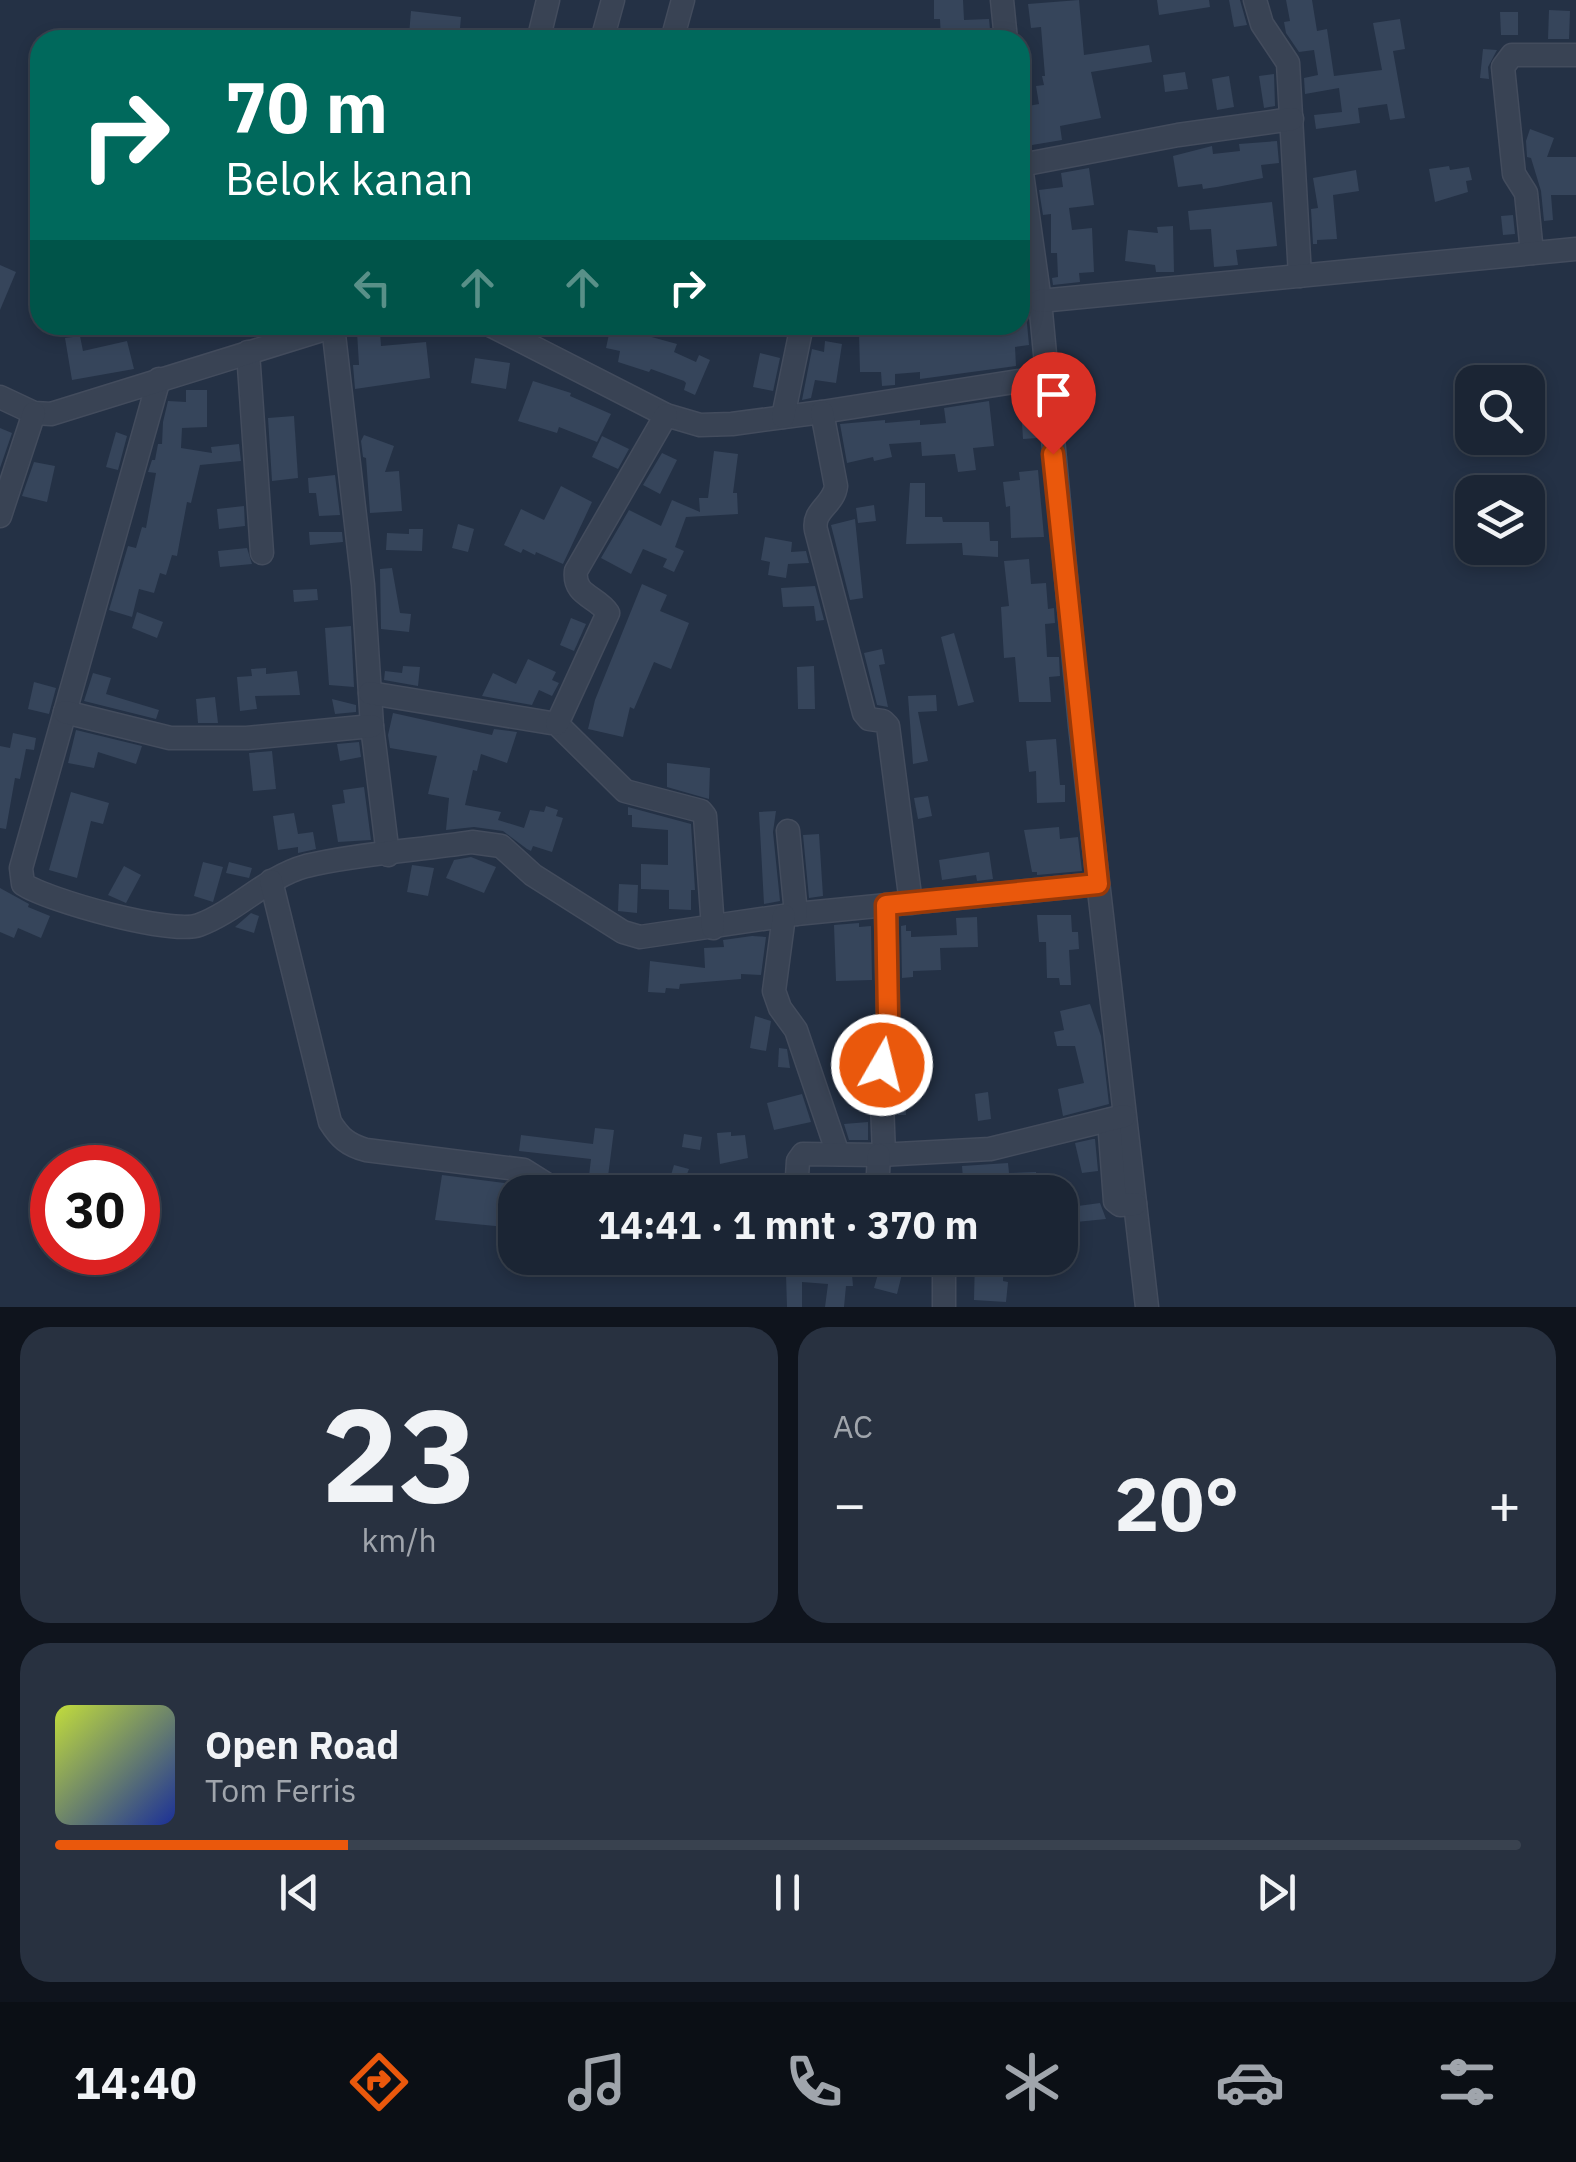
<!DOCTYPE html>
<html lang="id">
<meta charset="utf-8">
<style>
body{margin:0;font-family:"IBM Plex Sans",sans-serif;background:#283140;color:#f1f3f6;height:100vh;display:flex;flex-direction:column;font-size:38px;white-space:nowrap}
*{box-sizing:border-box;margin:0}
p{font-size:32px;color:#a0a5ac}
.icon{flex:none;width:55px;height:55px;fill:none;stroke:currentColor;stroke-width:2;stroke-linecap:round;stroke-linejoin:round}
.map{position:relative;height:1307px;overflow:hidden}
.sheet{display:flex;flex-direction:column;gap:20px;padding:20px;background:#0f141d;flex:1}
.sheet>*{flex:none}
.top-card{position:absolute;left:30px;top:30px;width:1000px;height:305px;border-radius:30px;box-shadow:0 5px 15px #0003,0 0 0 2px #39424f;background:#00695c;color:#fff;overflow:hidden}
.buttons{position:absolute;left:1455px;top:365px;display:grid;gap:20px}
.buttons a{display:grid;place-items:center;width:90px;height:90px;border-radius:20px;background:#1b2534;box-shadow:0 5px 15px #0003,0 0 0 2px #39424f;font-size:50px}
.speed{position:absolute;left:30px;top:1145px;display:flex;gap:20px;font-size:50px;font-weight:700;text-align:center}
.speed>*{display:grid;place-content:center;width:130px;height:130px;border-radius:50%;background:#1b2534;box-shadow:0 5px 15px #0003,0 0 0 2px #39424f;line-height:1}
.speed .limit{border:15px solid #d22;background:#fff;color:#111}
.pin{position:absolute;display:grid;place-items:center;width:85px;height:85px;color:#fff;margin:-102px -42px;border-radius:50% 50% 50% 0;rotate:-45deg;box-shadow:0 0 10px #0007}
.pin .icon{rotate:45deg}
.me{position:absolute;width:110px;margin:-55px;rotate:8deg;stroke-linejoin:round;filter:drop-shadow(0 0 8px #0008)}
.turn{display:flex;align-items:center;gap:35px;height:210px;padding:0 30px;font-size:45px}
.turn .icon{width:130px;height:130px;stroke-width:2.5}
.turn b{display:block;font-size:70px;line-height:85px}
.lanes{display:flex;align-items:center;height:95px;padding:0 30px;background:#0003;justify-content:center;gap:50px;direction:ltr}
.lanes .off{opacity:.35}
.big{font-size:75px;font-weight:700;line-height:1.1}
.sheet .widget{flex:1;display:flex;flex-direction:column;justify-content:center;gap:15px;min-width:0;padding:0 35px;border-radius:30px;background:#283140}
.sheet .dial{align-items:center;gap:0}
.dial b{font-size:130px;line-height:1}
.song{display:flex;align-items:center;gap:30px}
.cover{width:120px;height:120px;border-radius:15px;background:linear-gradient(135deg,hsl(70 70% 55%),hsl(230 70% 35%))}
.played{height:10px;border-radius:5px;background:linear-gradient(90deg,#ea580c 20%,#39424f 20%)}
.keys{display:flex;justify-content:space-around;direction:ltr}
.heat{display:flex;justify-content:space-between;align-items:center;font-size:55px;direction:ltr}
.sheet .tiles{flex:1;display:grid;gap:20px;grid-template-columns:1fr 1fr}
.widget:last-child{grid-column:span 2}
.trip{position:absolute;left:498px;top:1175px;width:580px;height:100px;border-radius:30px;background:#1b2534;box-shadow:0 5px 15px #0003,0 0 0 2px #39424f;font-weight:700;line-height:100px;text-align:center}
.tab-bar{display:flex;height:160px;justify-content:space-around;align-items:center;background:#0b0f15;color:#a0a5ac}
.tab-bar .icon{width:70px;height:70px}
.tab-bar .selected{color:#ea580c}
.tab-bar b{font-size:45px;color:#f1f3f6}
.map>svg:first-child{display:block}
.building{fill:#36455b}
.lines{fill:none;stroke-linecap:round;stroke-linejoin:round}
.minor-casing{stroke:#434c5d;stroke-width:25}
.minor{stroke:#394354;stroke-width:22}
.route-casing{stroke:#983908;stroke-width:25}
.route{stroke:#ea580c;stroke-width:18}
</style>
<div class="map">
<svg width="1576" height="1307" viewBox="0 0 1576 1307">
<rect width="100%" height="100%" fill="#243145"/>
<g class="building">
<path d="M934,0H963L964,20L989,19L991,40H941L940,19H934Z"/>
<path d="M1079,0L1084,55L1149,45L1152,62L1091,72L1101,118L1060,126L1062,140L1032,145L1028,106L1039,104L1036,86L1044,85L1042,76H1045L1041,27L1031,28L1028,4Z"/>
<path d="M1157,0H1209L1210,7L1159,15Z"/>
<path d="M1229,0H1240L1247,25L1234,27Z"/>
<path d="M1286,0H1312L1317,31L1327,29L1334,76L1382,70L1373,23L1400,19L1405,49L1393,51L1405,118L1390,120L1387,104L1358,108L1360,123L1316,129L1314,115L1342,112L1339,88L1305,94L1304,78L1318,75L1314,50L1299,52L1286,33L1284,22L1290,21Z"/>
<path d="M1549,10L1570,11L1569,39H1548Z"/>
<path d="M411,11L461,17L459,40L409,35Z"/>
<path d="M1500,12H1518V35H1501Z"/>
<path d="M1483,49L1497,50L1488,67L1489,79L1480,78Z"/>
<path d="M1185,72L1188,89L1165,92L1163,75Z"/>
<path d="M1274,74L1275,106L1264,108L1259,76Z"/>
<path d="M1229,76L1234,107L1217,110L1212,79Z"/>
<path d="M1530,129L1554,138L1547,157H1576V195H1551L1553,220L1544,221L1541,191L1531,158L1527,157L1526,141Z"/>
<path d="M1277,141L1279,163L1261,165L1263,178L1217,187L1203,189L1202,184L1178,187L1173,156L1212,146L1213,154L1240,151L1239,144Z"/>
<path d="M1449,166L1450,170L1469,167L1472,180L1466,181L1468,192L1435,202L1429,169Z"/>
<path d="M1089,168L1094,205L1069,208L1072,230L1092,228L1094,272L1079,273L1080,282L1053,285L1052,278L1058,277L1057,253H1051V214L1043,215L1039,190L1063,187L1061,173Z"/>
<path d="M1356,170L1359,191L1333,195L1337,239L1317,240V244H1313L1311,209L1318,208L1313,178Z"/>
<path d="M1272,202L1277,246L1236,250L1238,265L1214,267L1211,229L1190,230L1188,211Z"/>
<path d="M1513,215L1515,234L1503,235L1501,216Z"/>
<path d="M1173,226L1174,272H1156L1155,265L1125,261L1128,230L1158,233L1157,227Z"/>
<path d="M0,265L16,272L0,310Z"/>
<path d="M1026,313L1029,345L1015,347L1016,366L920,379V372L895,374V385L882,386L881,372H860L859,333H895L929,328V325H1020V314Z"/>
<path d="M611,325H624L638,329L637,333L677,344L674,352L696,362L699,355L710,360L695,395L684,390L686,383L684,381L651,369L649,372L618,362L620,351L606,348Z"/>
<path d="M380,331L381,346L426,342L430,378L355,389L353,365H359L357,332Z"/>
<path d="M80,336L83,351L127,341L134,369L72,380L65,338Z"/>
<path d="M825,341L842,344L836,383L815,380L811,398L802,400L812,349L824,352Z"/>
<path d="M760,353L780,358L771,401L773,391L753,387Z"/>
<path d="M475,358L510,363L506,389L471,383Z"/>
<path d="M533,381L571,393L570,396L611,414L597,442L559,427L557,433L518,421Z"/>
<path d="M186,390H207V427L182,428L181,448L212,453L211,447L239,444L241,461L200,465L191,503L187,502L177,556L172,555L166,575L160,573L154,593L139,589L132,617L109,610L128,546L136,548L142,527L146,528L156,473L148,472L152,460H155L158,444H162L163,422L168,401L186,402Z"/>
<path d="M989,401L994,446L973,448L976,470L958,472L955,454L922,456L921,442L889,444L892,457L874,461L873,457L847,463L840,424L885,420V423L920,420V425L946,423L944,408Z"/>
<path d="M1035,406L1038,438L1023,439L1021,407Z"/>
<path d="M294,416L298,478L272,481L268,418Z"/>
<path d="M0,428L12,433L0,468Z"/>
<path d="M116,432L127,436L118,470L106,467Z"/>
<path d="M364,435L394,446L385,472L399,471L402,511L370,513L366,458L363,457L361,441Z"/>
<path d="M602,436L629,449L618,469L592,457Z"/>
<path d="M714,451L738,454L733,493H737L738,514L686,517L675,547L684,551L674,572L663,567L667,559L643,549L631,574L601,558L629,510L661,526L672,500L700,512L699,498H708Z"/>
<path d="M662,453L677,460L660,494L643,485Z"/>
<path d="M34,462L55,466L47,502L22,496Z"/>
<path d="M1038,470L1044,537L1011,538L1010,506L1006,507L1003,482L1020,480L1019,472Z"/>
<path d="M335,475L340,515L319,516L316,493H309L308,478Z"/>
<path d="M910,483H925V517H942L943,522H989L990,541H998V557L963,555L962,543L906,544Z"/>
<path d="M561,486L592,502L563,564L536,552L535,555L523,549L521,553L504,545L521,509L544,520Z"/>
<path d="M874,505L876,521L858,523L856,508Z"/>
<path d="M244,506L245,526L219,529L217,509Z"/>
<path d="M855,519L863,598L850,600L831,525Z"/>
<path d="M458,524L474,529L468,552L452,548Z"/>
<path d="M409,529H423L422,551L386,550L387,533L409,534Z"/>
<path d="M309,532H342L343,542L310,545Z"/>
<path d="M765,537L792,542L791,552L806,551L809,563L788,564L786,578L768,575L770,562L761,560Z"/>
<path d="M247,548L252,564L220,567L218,551Z"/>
<path d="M1029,559L1031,584L1046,583L1048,609L1054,608L1055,623L1045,624L1047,657H1059L1060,676L1049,677L1051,702H1019L1015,657L1004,658L1001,607L1009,606L1004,561Z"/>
<path d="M392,568L400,613L411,614L409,632L381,629L380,569Z"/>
<path d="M642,584L667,595L660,611L689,623L671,669L654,662L634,709L630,707L623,737L588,729L595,700Z"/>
<path d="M815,586L824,620L816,621L814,606L783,607L781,588Z"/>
<path d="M317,589L318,600L294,602L293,590Z"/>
<path d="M137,612L163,622L157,638L132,628Z"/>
<path d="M571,618L586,624L574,651L560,645Z"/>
<path d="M351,626L354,687L329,685L325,628Z"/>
<path d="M954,633L974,702L958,706L941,637Z"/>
<path d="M882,649L885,664L879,665L888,707L877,705L864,653Z"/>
<path d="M528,659L556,672L552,680L559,683L552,696L539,690L532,705L482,696L493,673L516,684Z"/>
<path d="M403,666L420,667L418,686L384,680L385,671L402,673Z"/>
<path d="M814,666L815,709H798L797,667Z"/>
<path d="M266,668V674L297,671L300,695L255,696L257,709L240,711L237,677L252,676L251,669Z"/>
<path d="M93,673L111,678L106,694L159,710L156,719L84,701Z"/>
<path d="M34,682L56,688L49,714L28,709Z"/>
<path d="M936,695L937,711L918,712L928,761L913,764L908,696Z"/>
<path d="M215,697L218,723H198L196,699Z"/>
<path d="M332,699L356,705V712L335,714Z"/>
<path d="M393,713L492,735L494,729L517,732L507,763L481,754L477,771L473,770L465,805L501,812L498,820L524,828L530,810L544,812L546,806L558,810L556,816L563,818L552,852L533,846L531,851L527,849L503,831L474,827L446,830L449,798L428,794L437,756L390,748L388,735Z"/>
<path d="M76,730L142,746L136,764L98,752L94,768L68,763Z"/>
<path d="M13,733L36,738L34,750L26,749L20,779L15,778L6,829L0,828V746L10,748Z"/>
<path d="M1056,739L1060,785H1065V802L1037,803L1036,771L1029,772L1026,741Z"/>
<path d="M359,742L361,757L340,761L337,744Z"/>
<path d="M272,751L276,789L253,791L249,753Z"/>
<path d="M667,763L710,768L709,799L667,787Z"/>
<path d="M364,787L371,840L338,842L332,805L345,803L343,790Z"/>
<path d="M71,792L109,803L103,824L91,821L77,878L49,870Z"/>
<path d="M928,796L932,816L918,819L914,798Z"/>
<path d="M628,807L691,824L695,890H691V910L669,909V890L641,889V864L668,865V830L632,827V815H628Z"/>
<path d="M776,811L773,832L780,901L764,904L759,812Z"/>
<path d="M294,813L298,834L313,832L316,849L298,853V847L278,850L273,816Z"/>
<path d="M1059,827L1060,839L1078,837L1082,871L1037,875V872H1032L1024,830Z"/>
<path d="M819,834L823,896L809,898L803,835Z"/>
<path d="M989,852L993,879L977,881L976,875L942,880L939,860Z"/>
<path d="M471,857L496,867L484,893L446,878L454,860Z"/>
<path d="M203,862L223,867L213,902L194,896Z"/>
<path d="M229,862L252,868L249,878L226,873Z"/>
<path d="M412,865L434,868L428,896L407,892Z"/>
<path d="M124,866L141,875L126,903L108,895Z"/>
<path d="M619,884L638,885L637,913L618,911Z"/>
<path d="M0,888L29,904L28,907L50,916L41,938L18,928L14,938L0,932Z"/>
<path d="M251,913L259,916L254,933L235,927Z"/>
<path d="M1037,915H1071L1072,932H1078L1079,949L1069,950L1071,985H1060L1059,978H1047L1046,942H1039Z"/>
<path d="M977,917L978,947L940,948L941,970L913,971V977L902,978L901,926L906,925V931H911V937L957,935L956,918Z"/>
<path d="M859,923V927L871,926L872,980L836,981L834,925Z"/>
<path d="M752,936L766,937L761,975L741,974V979L680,984L679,989L666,988L665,993L648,992L650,961L705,968L704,948L724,947L723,940Z"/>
<path d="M1090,1004L1101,1036L1109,1104L1063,1116L1058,1089L1084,1083L1075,1046H1057L1054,1032L1064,1030L1060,1011Z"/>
<path d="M755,1016L771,1021L766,1051L750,1048Z"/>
<path d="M779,1048L787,1049L790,1068L778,1067Z"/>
<path d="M920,1064L921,1084L912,1085V1094L905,1095L906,1115H898L897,1065Z"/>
<path d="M988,1092L991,1119L978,1121L975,1094Z"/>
<path d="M802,1094L811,1122L774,1130L767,1103Z"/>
<path d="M868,1122V1140H849L844,1124Z"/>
<path d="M595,1128L614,1130L606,1192H587L591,1159L519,1151L521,1135L593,1144Z"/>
<path d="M731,1132V1136L745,1135L748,1158L720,1164L717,1133Z"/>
<path d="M684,1134L702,1137L700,1150L682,1147Z"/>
<path d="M1093,1139H1095L1098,1171L1082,1173L1075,1143Z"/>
<path d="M1008,1163L1009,1173L1036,1172L1037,1186L964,1192L962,1166Z"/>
<path d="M674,1165L689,1169L680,1192H666Z"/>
<path d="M442,1175L519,1185L518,1192H515V1228L435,1220Z"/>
<path d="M897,1177L929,1180L928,1192H896Z"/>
<path d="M1077,1196L1078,1206L1100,1203L1106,1219L1066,1223L1063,1198Z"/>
<path d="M975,1258L1004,1260L1003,1281L1008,1282L1006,1302L974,1300Z"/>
<path d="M826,1261L851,1263L853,1286H846L844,1307H825L828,1284L802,1282V1307H787L786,1275H768L793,1273L802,1269L825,1270Z"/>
<path d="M888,1262L904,1266L897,1294L874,1288L878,1274L884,1276Z"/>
</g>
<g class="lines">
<defs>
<g id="minor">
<path d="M1002,0L1006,40"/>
<path d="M1255,0L1262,24L1288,63L1300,276"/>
<path d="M539,37L548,0"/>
<path d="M602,40L613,0"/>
<path d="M672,40L683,0"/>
<path d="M1020,159L1040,301L1080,725L1147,1307"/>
<path d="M1021,165L1178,135L1292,119"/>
<path d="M1532,253L1526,193L1514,174L1503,67L1512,55H1576"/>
<path d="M1040,301L1576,249"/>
<path d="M490,325L666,415L700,425L732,424L822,412L1045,377"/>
<path d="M333,326L363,585L372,726L388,855"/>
<path d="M248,352L262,553"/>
<path d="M159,379L21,868L23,884C49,901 171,935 199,925C237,911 266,877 306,866C355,854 420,850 472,842L501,846L533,875L623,932L640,937L796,914L1098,884"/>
<path d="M0,397L34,413L51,414L338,325"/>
<path d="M822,412L836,486C834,505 812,510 816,530L864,713L869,719L883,721L888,726L911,903"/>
<path d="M783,417L802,325"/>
<path d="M0,516L34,413"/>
<path d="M370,693L557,724L625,791L701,811L705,816L713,928"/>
<path d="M65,712L170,738H247L372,726"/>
<path d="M557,724L608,613C597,596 573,596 576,571L666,415"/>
<path d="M788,831L796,914"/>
<path d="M271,881L330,1122C340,1138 348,1145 366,1150L524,1170L559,1192"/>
<path d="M784,916L774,991L780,1008L796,1030L838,1154"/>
<path d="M1109,1120L1115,1201L1120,1205L1135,1204"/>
<path d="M884,1155L881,1076L888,1015L886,905"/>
<path d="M796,1192L798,1161L803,1154L879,1155L990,1149L1124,1116"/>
<path d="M877,1192L879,1155"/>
<path d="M727,1258L745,1261L792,1258"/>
<path d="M941,1258L944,1264V1307"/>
</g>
</defs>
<use href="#minor" class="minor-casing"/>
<use href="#minor" class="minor"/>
</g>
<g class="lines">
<defs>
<path id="route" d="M882,1065L888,1015L886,905L1098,884L1053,454"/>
</defs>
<use href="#route" class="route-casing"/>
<use href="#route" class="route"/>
</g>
</svg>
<div class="buttons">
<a><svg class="icon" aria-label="search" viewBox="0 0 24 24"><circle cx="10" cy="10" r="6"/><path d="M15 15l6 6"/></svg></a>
<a><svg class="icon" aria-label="layers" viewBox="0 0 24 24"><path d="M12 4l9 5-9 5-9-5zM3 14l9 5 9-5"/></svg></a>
</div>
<div class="speed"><div class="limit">30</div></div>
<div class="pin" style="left:1053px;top:454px;background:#d93025"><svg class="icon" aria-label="arrive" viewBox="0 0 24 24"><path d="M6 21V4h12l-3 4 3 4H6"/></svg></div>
<svg class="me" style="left:882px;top:1065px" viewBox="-20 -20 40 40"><circle r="17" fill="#ea580c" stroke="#fff" stroke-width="3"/><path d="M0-11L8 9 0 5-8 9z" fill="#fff"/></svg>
<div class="trip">14:41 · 1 mnt · 370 m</div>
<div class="top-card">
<div class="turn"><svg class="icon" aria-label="right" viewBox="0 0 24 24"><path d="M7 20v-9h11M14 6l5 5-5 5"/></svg><div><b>70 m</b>Belok kanan</div></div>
<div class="lanes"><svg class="icon off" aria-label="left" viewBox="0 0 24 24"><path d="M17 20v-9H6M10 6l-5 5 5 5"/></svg><svg class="icon off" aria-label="ahead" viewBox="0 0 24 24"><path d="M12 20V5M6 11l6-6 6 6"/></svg><svg class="icon off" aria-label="ahead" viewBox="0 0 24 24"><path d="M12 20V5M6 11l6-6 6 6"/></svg><svg class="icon" aria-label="right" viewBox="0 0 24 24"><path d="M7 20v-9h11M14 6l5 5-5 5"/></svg></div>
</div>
</div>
<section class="sheet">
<div class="tiles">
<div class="widget dial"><b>23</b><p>km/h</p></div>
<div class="widget"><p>AC</p>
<div class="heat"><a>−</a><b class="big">20°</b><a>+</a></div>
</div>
<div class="widget">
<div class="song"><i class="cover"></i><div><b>Open Road</b><p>Tom Ferris</p></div></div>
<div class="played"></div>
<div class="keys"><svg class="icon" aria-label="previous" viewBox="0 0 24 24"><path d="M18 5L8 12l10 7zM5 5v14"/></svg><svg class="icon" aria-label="pause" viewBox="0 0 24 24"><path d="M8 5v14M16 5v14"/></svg><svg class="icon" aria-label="next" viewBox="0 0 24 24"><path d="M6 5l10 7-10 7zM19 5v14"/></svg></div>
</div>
</div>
</section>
<nav class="tab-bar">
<b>14:40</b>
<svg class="icon selected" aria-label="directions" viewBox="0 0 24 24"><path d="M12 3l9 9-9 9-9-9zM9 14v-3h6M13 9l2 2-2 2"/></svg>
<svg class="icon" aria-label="music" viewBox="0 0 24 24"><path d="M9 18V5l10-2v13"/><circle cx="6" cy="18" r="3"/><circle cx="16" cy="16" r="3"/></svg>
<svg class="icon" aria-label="phone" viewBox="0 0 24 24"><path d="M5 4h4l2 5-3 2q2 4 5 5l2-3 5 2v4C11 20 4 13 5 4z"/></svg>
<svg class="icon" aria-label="climate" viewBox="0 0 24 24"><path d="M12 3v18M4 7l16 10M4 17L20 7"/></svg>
<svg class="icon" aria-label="car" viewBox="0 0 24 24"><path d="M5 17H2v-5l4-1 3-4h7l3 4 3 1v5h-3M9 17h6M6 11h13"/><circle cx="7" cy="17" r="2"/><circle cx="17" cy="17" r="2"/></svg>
<svg class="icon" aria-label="filters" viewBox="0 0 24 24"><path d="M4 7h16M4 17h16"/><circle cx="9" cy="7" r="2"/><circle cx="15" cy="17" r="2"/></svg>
</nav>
